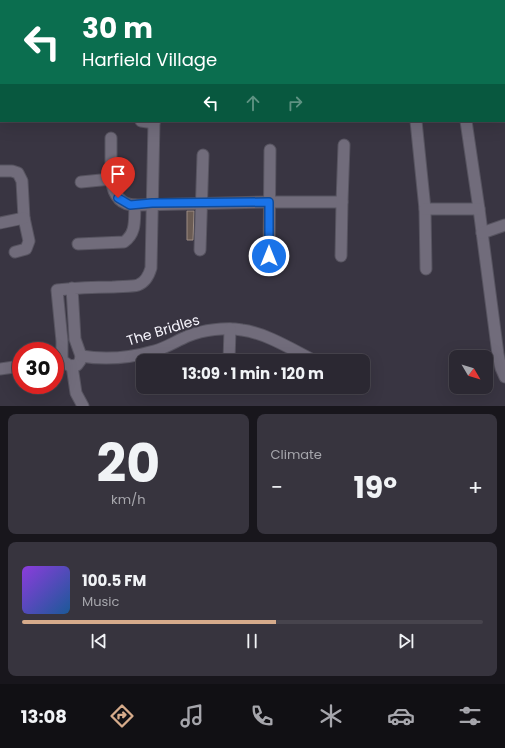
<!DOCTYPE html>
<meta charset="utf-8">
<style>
body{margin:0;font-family:Poppins,sans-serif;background:#37343e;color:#f1f3f6;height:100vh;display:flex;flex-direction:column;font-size:15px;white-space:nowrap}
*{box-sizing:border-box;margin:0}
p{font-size:13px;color:#a6a6ac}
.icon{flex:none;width:22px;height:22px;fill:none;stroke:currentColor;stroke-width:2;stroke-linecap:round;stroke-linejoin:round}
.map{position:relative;height:406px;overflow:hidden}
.panel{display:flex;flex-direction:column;gap:8px;padding:8px;background:#18161c;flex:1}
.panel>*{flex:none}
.banner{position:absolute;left:0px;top:0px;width:505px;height:122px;box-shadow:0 4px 16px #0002,0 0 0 1px #47444d;background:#0b6e4f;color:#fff;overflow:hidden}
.needle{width:26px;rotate:128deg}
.buttons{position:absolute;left:449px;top:350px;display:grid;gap:8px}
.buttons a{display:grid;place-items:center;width:44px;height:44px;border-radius:8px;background:#2b2832;box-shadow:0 4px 16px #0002,0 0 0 1px #47444d;font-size:20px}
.speed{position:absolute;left:12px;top:342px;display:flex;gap:8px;font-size:20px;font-weight:700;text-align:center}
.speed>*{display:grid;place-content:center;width:52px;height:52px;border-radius:50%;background:#2b2832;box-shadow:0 4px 16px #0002,0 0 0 1px #47444d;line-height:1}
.speed .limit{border:6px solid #d22;background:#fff;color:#111}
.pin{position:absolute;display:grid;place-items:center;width:34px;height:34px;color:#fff;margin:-41px -17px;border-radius:50% 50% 50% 0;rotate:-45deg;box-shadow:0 0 4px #0007}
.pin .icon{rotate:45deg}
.me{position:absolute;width:44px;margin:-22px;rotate:0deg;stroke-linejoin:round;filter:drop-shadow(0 0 3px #0008)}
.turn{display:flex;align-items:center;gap:14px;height:84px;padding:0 16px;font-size:18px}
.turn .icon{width:52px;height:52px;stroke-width:2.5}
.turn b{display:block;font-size:28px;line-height:34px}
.lanes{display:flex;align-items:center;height:38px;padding:0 16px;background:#0003;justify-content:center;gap:20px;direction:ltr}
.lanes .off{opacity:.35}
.big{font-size:30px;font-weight:700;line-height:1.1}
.panel .widget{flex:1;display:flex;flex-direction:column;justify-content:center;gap:6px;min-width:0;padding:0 14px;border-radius:8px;background:#37343e}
.panel .dial{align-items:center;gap:0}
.dial b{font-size:52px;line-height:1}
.song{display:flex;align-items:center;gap:12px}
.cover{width:48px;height:48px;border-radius:6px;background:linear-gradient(135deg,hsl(270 70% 55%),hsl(210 70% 35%))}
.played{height:4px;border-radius:2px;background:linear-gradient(90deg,#d6ab8b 55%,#47444d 55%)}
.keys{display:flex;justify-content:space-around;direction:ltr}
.heat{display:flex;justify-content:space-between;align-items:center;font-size:22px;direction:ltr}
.panel .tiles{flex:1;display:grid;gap:8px;grid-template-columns:1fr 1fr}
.widget:last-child{grid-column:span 2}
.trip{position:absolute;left:136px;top:354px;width:234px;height:40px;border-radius:8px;background:#2b2832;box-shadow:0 4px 16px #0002,0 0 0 1px #47444d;font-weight:700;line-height:40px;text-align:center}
.dock{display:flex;height:64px;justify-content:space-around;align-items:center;background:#111014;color:#a6a6ac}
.dock .icon{width:28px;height:28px}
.dock .current{color:#d6ab8b}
.dock b{font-size:18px;color:#f1f3f6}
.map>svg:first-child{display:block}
.building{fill:#6a5b53;stroke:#9c8c83}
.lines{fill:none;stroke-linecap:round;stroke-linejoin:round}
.street-casing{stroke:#575460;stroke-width:13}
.street{stroke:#716c7b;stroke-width:11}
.route-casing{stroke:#114b97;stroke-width:10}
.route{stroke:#1a73e8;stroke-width:7}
.labels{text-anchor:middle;stroke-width:4;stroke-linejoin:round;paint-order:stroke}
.street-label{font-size:14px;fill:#f5f3fb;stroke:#393542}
</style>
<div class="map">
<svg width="505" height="406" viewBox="0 0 505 406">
<rect width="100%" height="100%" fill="#393542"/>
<path class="building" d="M187,211H194L193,240H187Z"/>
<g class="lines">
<defs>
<g id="street">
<path d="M32,0V1"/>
<path d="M449,0V1"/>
<path d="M90,1V0"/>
<path d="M155,1V0"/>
<path d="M172,1V0"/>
<path d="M0,102H1"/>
<path d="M141,121L154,123"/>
<path d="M416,121L425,209L426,269"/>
<path d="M466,121L479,209L498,354L501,368L505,377"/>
<path d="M111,138V179"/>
<path d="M0,171H12L18,173L22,181L24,218L29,241L26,249L15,252"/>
<path d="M81,182L111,179C113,193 119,205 135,205"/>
<path d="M425,209H479"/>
<path d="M0,223L24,218"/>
<path d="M482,233L505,225"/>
<path d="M78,244L124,242C137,233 134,219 135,205H140L269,202H342L344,145"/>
<path d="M200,250L203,155"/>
<path d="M269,256L270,150"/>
<path d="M341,256L342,202"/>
<path d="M72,288L75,339L81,356L80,361L77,365L70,366L63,361L62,358V341L57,290C75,288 94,287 113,287C121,286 131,287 138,285C146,282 149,275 151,268L154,121"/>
<path d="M81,356C105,360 130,358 154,351C166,348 176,341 188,336C203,330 225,327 242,330C266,333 293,350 315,361"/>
<path d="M229,361L230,329"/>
<path d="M72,366L76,393L83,406"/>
<path d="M0,369L21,366"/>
<path d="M362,387V388"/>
</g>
</defs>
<use href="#street" class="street-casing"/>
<use href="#street" class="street"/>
</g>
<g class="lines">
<defs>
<path id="route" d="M118,198L130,205L152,203L269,202V256"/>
</defs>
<use href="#route" class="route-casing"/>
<use href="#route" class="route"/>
</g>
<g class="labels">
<g class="street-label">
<text transform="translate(163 330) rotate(-17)" y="5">The Bridles</text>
</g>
</g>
</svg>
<div class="buttons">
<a><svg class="needle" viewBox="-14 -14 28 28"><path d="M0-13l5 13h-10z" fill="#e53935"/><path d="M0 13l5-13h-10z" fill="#a6a6ac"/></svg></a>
</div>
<div class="speed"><div class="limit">30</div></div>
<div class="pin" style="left:118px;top:198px;background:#d93025"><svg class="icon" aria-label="arrive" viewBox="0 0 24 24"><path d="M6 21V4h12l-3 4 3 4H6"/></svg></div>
<svg class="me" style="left:269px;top:256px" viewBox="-20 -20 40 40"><circle r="17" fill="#1a73e8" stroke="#fff" stroke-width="3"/><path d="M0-11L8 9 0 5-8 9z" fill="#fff"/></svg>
<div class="trip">13:09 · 1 min · 120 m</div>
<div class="banner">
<div class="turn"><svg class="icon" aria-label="left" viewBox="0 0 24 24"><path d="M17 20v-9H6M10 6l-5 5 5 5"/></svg><div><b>30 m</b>Harfield Village</div></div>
<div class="lanes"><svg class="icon" aria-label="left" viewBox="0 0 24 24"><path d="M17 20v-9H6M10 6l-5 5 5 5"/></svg><svg class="icon off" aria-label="ahead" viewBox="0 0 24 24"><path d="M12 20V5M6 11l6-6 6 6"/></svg><svg class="icon off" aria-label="right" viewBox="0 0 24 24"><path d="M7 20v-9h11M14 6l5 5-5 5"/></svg></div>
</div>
</div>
<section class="panel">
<div class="tiles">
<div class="widget dial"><b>20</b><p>km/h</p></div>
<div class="widget"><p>Climate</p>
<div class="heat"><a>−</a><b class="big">19°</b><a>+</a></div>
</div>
<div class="widget">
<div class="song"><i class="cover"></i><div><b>100.5 FM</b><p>Music</p></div></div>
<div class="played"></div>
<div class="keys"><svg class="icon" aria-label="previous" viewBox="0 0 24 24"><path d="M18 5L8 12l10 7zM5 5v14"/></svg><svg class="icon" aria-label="pause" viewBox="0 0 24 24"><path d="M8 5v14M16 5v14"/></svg><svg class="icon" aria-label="next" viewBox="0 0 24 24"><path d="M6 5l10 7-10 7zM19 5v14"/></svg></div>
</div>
</div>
</section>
<nav class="dock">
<b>13:08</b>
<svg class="icon current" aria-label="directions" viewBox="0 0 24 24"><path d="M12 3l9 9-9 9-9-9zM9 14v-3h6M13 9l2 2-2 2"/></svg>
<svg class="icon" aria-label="music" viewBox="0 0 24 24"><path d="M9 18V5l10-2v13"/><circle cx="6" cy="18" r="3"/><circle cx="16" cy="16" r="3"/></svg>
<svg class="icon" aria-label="phone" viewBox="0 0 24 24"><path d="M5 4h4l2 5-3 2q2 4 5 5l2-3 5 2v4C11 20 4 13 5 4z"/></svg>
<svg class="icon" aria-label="climate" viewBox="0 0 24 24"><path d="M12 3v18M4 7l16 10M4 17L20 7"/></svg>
<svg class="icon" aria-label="car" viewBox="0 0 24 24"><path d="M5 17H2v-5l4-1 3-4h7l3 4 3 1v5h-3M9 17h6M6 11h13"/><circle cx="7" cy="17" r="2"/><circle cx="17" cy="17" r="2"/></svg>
<svg class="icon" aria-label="filters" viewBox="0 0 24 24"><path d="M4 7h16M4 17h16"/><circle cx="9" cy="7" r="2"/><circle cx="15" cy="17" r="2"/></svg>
</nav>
